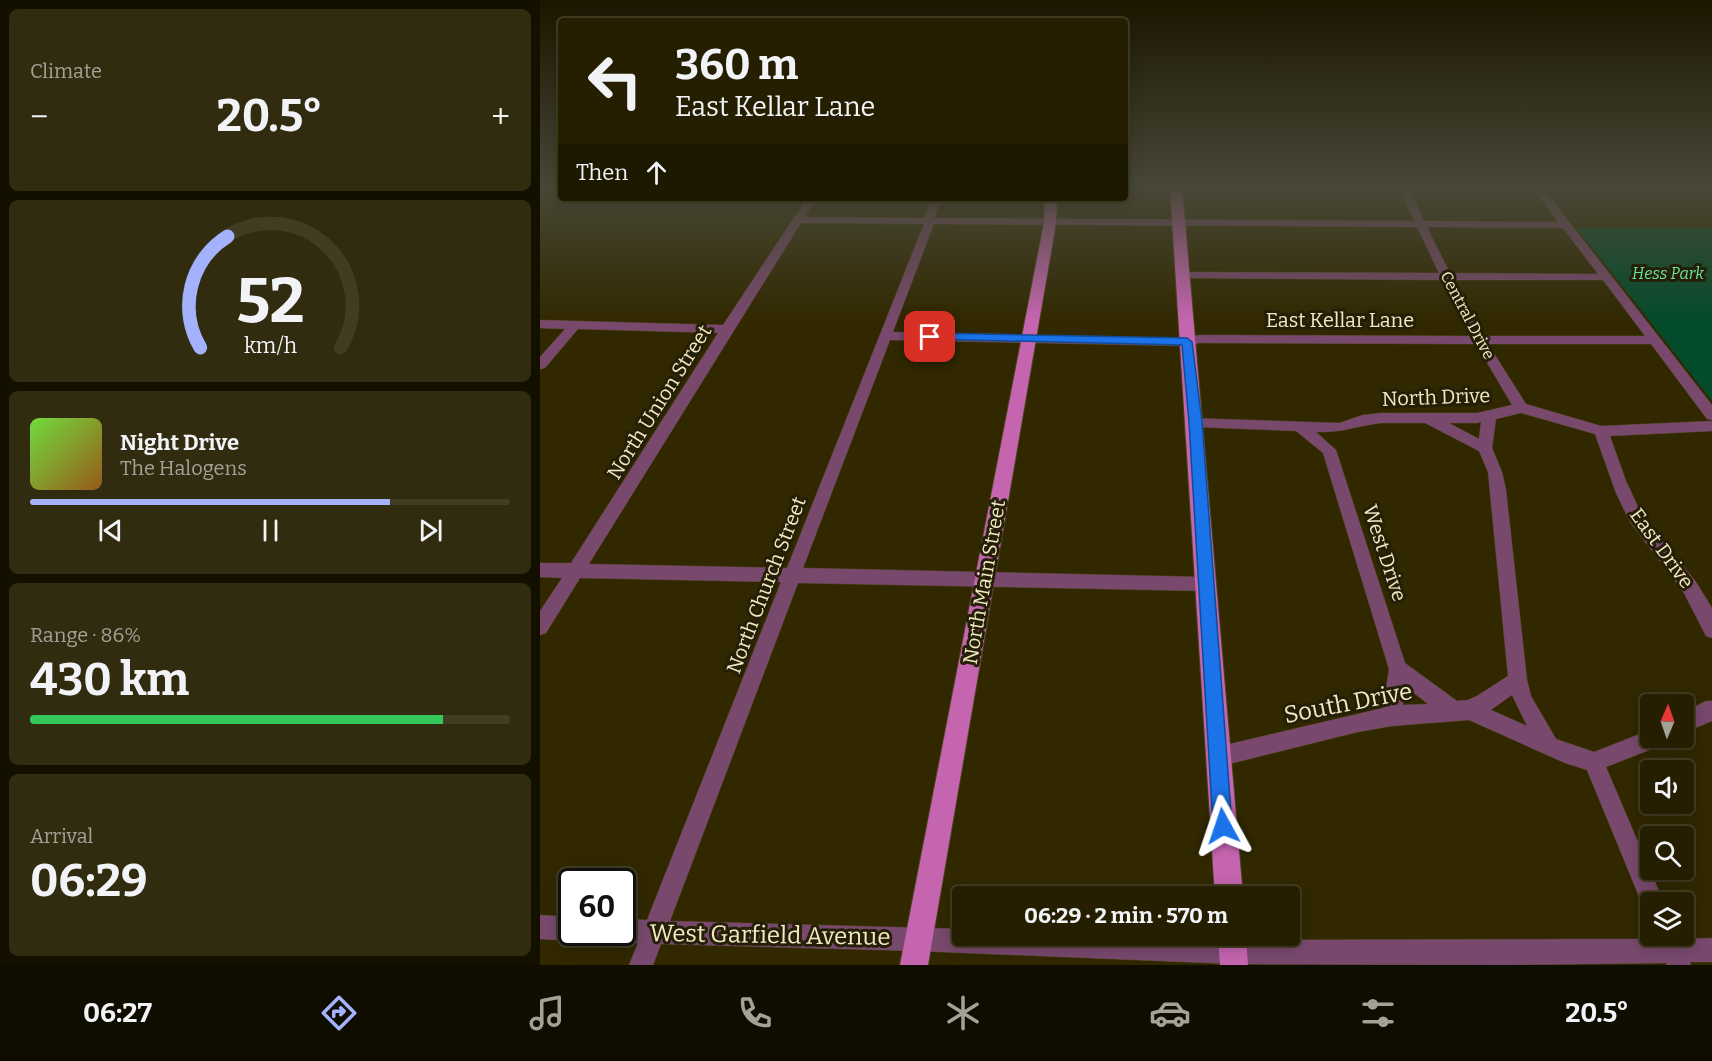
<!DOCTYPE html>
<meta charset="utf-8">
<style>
body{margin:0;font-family:Bitter,serif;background:#312b0f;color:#f1f3f6;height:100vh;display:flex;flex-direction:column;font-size:22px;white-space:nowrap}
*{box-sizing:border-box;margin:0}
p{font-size:20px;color:#a3a299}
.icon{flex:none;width:33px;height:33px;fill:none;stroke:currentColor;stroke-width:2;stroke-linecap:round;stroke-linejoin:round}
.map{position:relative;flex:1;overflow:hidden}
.side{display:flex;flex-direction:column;gap:9px;padding:9px;background:#141000;width:540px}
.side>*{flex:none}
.banner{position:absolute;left:18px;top:18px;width:570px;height:183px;border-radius:6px;box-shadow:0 3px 15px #0003,0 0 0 2px #423c22;background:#251e00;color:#f1f3f6;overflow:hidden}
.needle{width:39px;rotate:2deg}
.buttons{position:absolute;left:1100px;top:694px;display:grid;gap:12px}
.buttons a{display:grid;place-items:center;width:54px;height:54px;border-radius:6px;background:#251e00;box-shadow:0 3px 15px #0003,0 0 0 2px #423c22;font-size:30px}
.speed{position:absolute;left:18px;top:868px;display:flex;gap:12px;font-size:30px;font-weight:700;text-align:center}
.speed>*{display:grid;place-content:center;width:78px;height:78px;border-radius:50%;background:#251e00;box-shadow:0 3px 15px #0003,0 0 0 2px #423c22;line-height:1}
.speed .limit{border:3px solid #111;border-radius:9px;background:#fff;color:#111}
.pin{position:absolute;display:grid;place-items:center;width:51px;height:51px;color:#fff;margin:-26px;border-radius:12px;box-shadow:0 3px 9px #0006}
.me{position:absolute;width:66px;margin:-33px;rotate:355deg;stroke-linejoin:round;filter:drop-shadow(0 0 4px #0008)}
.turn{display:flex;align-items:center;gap:21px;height:126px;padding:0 18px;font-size:27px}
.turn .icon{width:78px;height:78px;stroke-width:2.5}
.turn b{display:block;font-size:42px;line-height:51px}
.then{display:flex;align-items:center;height:57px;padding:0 18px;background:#0003;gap:12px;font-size:22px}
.big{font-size:45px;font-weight:700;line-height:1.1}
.side .tile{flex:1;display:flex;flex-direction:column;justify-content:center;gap:9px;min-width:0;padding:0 21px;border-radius:9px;background:#312b0f}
.side .dial{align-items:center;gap:0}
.dial svg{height:156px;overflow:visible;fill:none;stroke:#423c22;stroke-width:7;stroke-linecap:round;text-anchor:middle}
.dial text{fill:#f1f3f6;stroke:none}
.song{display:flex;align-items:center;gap:18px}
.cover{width:72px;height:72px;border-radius:9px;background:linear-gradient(135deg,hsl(100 70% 55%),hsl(30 70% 35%))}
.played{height:6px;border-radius:3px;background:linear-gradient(90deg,#a4b1fc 75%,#423c22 75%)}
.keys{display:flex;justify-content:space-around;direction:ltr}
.heat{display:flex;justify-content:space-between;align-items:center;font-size:33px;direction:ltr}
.charge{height:9px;border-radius:4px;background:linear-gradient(90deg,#34c759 86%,#423c22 0)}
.trip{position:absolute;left:412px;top:886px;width:348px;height:60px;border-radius:6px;background:#251e00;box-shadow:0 3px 15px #0003,0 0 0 2px #423c22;font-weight:700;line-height:60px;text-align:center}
.menu{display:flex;height:96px;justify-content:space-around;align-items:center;background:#0f0c00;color:#a3a299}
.menu .icon{width:42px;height:42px}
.menu .on{color:#a4b1fc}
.menu b{font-size:27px;color:#f1f3f6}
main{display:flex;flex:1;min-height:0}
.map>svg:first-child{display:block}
.green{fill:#034b2a}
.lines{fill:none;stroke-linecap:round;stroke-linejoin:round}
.minor-casing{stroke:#4c431b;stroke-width:1}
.major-casing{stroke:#4c431b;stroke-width:2}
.minor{fill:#78496d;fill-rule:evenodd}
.major{fill:#c565b0;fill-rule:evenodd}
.route{fill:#1a73e8;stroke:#114b97;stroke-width:1.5}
.labels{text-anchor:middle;stroke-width:6;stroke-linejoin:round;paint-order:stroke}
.far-park-label{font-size:16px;font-style:italic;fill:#6ae59f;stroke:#251f07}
.far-street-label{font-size:16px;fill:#f2e9c4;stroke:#251f07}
.street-label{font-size:20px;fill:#f2e9c4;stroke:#251f07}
.near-street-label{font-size:24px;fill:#f2e9c4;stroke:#251f07}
</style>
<main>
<section class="side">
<div class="tile"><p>Climate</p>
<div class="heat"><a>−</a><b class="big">20.5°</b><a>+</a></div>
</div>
<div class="tile dial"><svg viewBox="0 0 100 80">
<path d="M14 69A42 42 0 1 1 86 69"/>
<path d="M14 69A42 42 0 0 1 28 12" stroke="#a4b1fc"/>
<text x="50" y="56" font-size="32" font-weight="700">52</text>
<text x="50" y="72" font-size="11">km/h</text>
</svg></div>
<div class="tile">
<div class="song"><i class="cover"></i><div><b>Night Drive</b><p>The Halogens</p></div></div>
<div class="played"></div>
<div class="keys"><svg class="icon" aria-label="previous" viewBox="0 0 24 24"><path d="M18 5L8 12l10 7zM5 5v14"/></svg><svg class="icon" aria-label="pause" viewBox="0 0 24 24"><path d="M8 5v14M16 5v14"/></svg><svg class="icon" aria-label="next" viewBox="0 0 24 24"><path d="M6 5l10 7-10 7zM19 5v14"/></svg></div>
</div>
<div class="tile"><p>Range · 86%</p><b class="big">430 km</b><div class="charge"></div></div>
<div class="tile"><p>Arrival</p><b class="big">06:29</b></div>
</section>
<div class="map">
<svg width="1172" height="965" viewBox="0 0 1172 965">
<rect width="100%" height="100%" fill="#312800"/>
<path class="green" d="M1037,228H1172V401Z"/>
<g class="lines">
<defs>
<g id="minor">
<path d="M859,187H869L884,221L1018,222L992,187H1002L1172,405V420L1167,419L1111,344H948L986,404L1061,426L1172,421V431L1070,436L1086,481L1101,513L1156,582L1172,608V638L1166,636L1144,593L1090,522L1076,493L1055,434L981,413L956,419L952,448L962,472L966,490L987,680L991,696L1016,739L1054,752L1110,730V738H1125L1122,745L1066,767L1124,903H1110V913L1105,911L1047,770L1025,763L929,720L852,726L818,732L677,767L670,764L667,757L670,750L677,747L843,708L849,669L783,453L756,431L655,427L648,422L650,418L799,423L823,415L841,413H937L972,405L936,344L659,343L647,346L350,340L263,568L665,577L671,579L673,584L671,589L665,591L258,583L130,921L423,929V936H591L693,940L1117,939L1115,936H1139L1140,939L1172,938V962H1150L1151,965H1127L1126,963L970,965L693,964L378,951L121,944L113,965H89L98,943H82L74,939L71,933H82V919L107,920L241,582L40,578L6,633L0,635V611L22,578L0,577V563H31L178,333L38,329L5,368L0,369V357L25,329L0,328V320L183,325L267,198H277L265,217L384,218L392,198H402L394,218L874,221ZM261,223L384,224L247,568L49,564ZM394,224L877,227L899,273L643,272L637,275L643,278L903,280L931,336L659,335L647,338L353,332ZM887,227L1023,228L1058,274L910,273ZM914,280H1063L1105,336H944ZM941,422L939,439L909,423H937ZM841,423H885L939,451L948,472L968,676L937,696L928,700L917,701L865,663L796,450L776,432C803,433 816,426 841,423ZM865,686L888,704L863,705ZM972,695L987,726L951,710Z"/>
<path d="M1166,701H1172V721L1143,733V713Z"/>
<path d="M0,915L32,917V933H42L40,937L32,941L0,939Z"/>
</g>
<g id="major">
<path d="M630,187H642L703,897H675Z"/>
<path d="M505,198H517L516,223L388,965H360L504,223Z"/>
<path d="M678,936H706L708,965H680Z"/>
</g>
</defs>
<use href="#minor" class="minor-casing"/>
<use href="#major" class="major-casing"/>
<use href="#minor" class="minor"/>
<use href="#major" class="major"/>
</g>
<linearGradient id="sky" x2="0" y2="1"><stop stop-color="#1b1600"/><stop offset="0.58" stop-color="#484837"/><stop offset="1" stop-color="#484837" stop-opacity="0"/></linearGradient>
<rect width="1172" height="322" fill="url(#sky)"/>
<path class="route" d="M390,333L647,338L652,342L662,422L692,826L690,833L683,836L676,833L673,826L649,422L642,345L386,339V334Z"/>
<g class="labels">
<g class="far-park-label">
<text x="1128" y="279">Hess Park</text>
</g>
<g class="far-street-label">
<text transform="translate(928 315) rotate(62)" y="6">Central Drive</text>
</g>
<g class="street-label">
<text x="800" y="327">East Kellar Lane</text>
<text transform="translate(896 397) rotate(-2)" y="7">North Drive</text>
<text transform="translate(119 402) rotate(-58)" y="7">North Union Street</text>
<text transform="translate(1122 548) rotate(54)" y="7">East Drive</text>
<text transform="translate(845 553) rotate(72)" y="7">West Drive</text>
<text transform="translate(444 582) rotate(-80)" y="7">North Main Street</text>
<text transform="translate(226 585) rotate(-69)" y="7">North Church Street</text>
</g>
<g class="near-street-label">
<text transform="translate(808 703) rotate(-11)" y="8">South Drive</text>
<text transform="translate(230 935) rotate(1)" y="8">West Garfield Avenue</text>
</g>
</g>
</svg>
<div class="buttons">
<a><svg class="needle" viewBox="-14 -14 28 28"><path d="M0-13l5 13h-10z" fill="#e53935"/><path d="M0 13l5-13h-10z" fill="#a3a299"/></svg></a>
<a><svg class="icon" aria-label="sound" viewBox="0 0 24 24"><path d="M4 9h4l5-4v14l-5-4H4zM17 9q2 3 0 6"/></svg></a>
<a><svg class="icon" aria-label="search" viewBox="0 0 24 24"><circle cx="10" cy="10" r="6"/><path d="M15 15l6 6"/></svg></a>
<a><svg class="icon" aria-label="layers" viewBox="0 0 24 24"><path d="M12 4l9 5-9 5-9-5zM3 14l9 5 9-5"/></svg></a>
</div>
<div class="speed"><div class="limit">60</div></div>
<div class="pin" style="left:390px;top:337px;background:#d93025"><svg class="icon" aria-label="arrive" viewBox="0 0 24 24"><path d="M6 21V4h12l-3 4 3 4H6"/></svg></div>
<svg class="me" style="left:683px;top:826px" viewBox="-20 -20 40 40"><path d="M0-17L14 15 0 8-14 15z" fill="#1a73e8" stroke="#fff" stroke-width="4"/></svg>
<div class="trip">06:29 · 2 min · 570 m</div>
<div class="banner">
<div class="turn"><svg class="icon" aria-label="left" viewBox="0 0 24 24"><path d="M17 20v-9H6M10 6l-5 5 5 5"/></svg><div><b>360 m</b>East Kellar Lane</div></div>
<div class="then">Then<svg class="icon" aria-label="ahead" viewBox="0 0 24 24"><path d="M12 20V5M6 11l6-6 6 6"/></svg></div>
</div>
</div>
</main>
<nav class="menu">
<b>06:27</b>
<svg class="icon on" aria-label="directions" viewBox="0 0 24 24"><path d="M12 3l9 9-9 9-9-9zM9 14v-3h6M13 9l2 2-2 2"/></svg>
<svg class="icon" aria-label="music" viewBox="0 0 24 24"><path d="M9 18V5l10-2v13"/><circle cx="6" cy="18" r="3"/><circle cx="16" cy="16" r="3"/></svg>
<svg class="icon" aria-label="phone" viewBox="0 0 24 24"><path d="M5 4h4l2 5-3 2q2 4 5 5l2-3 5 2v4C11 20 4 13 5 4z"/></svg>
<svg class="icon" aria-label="climate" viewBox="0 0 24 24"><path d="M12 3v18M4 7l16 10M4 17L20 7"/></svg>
<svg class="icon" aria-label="car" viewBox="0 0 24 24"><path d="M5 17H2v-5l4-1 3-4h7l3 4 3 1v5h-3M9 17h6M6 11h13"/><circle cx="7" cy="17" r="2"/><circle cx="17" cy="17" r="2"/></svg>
<svg class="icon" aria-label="filters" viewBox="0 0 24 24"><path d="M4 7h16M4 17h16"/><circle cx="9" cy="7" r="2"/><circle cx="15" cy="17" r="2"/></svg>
<b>20.5°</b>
</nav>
